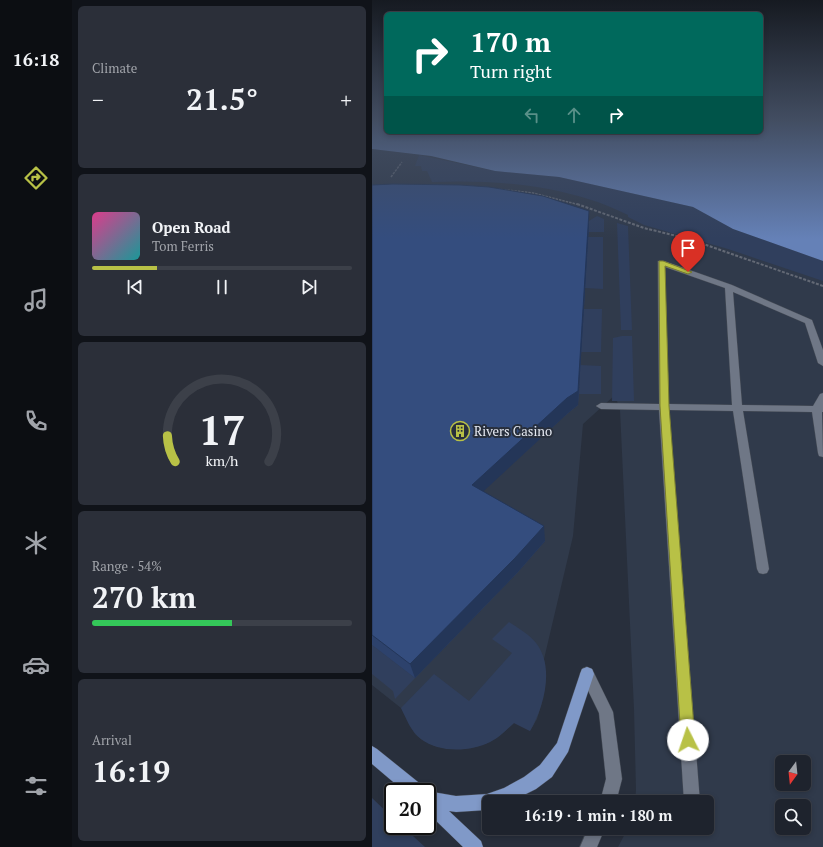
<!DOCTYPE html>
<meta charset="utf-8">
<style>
body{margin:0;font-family:"PT Serif",serif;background:#2b2f39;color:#f1f3f6;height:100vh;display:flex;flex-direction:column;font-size:15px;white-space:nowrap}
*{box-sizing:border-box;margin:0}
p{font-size:13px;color:#a1a4aa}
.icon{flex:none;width:22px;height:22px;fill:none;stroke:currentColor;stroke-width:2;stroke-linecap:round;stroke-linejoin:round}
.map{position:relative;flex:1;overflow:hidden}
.details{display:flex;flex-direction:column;gap:6px;padding:6px;background:#101319;width:300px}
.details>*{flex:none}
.top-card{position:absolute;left:12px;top:12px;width:379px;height:122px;border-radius:6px;box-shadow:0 2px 6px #0003,0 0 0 1px #3c4049;background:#00695c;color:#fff;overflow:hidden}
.needle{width:26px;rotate:195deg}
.buttons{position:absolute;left:403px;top:755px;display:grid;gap:8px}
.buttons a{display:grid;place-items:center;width:36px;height:36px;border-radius:6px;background:#1e232d;box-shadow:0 2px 6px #0003,0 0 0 1px #3c4049;font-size:20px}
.speed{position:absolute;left:12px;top:783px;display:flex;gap:8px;font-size:20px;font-weight:700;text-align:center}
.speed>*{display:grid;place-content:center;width:52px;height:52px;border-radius:50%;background:#1e232d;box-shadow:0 2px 6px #0003,0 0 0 1px #3c4049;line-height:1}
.speed .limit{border:2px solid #111;border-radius:6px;background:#fff;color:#111}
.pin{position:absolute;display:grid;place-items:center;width:34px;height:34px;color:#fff;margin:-41px -17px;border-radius:50% 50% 50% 0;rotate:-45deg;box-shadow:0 0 4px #0007}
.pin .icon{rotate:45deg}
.me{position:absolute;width:44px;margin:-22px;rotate:356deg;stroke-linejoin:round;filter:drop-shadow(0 0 3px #0008)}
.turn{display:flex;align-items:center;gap:14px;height:84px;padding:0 20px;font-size:18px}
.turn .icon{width:52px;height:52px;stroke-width:2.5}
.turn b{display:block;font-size:28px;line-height:34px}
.lanes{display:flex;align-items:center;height:38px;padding:0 20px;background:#0003;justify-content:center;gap:20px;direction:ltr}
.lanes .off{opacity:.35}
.big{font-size:30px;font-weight:600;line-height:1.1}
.details .card{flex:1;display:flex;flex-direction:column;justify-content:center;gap:6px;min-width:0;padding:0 14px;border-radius:6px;background:#2b2f39}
.details .dial{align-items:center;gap:0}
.dial svg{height:104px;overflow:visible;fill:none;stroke:#3c4049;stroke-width:7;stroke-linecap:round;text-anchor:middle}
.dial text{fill:#f1f3f6;stroke:none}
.song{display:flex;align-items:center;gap:12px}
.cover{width:48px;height:48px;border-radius:6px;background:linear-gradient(135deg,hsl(330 70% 55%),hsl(180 70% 35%))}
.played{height:4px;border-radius:2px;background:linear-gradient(90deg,#b8c146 25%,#3c4049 25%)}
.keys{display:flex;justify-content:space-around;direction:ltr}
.heat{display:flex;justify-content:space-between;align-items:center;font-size:22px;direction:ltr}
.charge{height:6px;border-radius:3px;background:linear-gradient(90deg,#34c759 54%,#3c4049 0)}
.trip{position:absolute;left:110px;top:795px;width:232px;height:40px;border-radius:6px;background:#1e232d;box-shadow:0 2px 6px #0003,0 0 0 1px #3c4049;font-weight:600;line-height:40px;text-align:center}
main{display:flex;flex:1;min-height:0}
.dock{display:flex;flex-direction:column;width:72px;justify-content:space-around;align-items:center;background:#0c0e12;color:#a1a4aa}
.dock .icon{width:28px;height:28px}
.dock .selected{color:#b8c146}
.dock b{font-size:18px;color:#f1f3f6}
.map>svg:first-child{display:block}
.built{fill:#303a4b;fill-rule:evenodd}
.green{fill:#303f5d}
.water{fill:#6581b7}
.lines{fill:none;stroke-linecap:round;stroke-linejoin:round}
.minor-casing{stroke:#444a54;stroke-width:1}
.major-casing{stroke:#444a54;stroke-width:1}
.path-far1{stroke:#636975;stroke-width:1.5;stroke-dasharray:2.5 1;stroke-linecap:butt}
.path{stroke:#636975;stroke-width:2;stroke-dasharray:3 1.5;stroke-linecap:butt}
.minor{fill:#6f7786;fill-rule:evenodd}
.major{fill:#8099c8;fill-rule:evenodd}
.wall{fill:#2d426c}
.shaded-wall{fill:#243658}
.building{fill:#344d7e;stroke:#243658}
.route{fill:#b8c146;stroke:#787d2e}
.labels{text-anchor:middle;stroke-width:4;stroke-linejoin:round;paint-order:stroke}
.poi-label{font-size:13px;fill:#e6eaf3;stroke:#282f3c;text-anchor:start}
</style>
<main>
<nav class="dock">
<b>16:18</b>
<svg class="icon selected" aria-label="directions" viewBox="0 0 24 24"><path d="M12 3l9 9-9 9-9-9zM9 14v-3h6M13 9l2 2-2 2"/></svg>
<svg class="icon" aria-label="music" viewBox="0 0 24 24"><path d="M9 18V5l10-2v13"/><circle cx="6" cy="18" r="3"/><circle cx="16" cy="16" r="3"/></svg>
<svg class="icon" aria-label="phone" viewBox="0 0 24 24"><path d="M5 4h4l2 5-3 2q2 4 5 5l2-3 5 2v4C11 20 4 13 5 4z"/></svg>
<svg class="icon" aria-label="climate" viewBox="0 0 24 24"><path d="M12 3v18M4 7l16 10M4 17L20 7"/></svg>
<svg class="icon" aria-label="car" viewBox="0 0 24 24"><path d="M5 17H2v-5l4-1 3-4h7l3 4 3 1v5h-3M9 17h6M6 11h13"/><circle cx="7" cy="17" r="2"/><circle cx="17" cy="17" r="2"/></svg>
<svg class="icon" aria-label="filters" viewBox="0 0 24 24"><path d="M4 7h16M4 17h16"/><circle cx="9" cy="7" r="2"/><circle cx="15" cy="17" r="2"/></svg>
</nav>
<section class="details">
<div class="card"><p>Climate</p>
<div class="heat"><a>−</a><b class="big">21.5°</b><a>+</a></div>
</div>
<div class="card">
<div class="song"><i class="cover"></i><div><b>Open Road</b><p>Tom Ferris</p></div></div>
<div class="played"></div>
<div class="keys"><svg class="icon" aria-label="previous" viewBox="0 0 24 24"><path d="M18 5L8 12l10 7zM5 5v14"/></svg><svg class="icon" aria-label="pause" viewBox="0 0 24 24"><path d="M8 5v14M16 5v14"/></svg><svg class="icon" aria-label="next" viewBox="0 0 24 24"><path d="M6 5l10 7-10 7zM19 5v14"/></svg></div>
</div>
<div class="card dial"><svg viewBox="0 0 100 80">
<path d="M14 69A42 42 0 1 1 86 69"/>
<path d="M14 69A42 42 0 0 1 8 49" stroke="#b8c146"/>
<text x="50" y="56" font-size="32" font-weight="700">17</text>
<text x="50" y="72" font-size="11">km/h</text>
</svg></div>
<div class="card"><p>Range · 54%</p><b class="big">270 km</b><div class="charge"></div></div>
<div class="card"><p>Arrival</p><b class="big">16:19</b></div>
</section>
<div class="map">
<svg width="451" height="847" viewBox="0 0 451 847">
<rect width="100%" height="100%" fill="#282f3c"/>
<path class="built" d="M0,149L59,156L123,171L187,177L321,207L361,229L451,261V847H246L256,828H335V802H263L264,790L262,709L248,410L243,395L211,424L201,536L172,659L174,676L169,706L165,719L158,731L142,723L130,734L118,742L104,747L92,749H76L63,746L50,740L43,734L29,708L0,685ZM410,762H432V784H410ZM410,806H432V828H410Z"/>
<g class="green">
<path d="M47,155L123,171L187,177L321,207L361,229L451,261V281L356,249L272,225L256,217V215C243,209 230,203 216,199C165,183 112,180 60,182L55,171H50L49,166H43Z"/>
<path d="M225,216L232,219V232H216L217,226L212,224Z"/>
<path d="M245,223L256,226L260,330H249Z"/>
<path d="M216,237H231V289L213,288Z"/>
<path d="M212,309H230L229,352H209Z"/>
<path d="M250,336H260L262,401H240L241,338Z"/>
<path d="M208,365L229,366V394H207Z"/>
<path d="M137,622C146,628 157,634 164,643C183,667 172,707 158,731L142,723C134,730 127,738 118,742C98,752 67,753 49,739C39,732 34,718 29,708L62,674L97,701L140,653L120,639Z"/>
<path d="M0,645L43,678L23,699L21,691L0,674Z"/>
<path d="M0,798L21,818V826H30L53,847H0Z"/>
</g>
<path class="water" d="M0,120H14V132H389V120H451V261L361,229L321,207L187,177L123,171L59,156L0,149Z"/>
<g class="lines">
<defs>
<g id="minor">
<path d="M286,261H292L360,285L440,320L451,350V366L446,363L433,323L361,292L370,405L441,406L448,394L451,393V412H450L451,457L447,456L446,453L440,412L371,411L397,569L395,573L391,574L387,573L385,569L361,411L297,410L328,802H312L287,410L229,409L224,406L229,403L287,404ZM293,267L353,288L360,405L297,404Z"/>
<path d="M215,667L220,669L241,712L250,779L244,802H228L234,779L227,713L208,674L210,669Z"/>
<path d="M216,828H233L225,847H208Z"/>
</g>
<path id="major" d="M215,667L220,669L222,674L196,752L180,777L164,789L138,802H117V809L115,810L84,812L77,811L109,841L111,847H91L55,812V792H33L0,764V746L5,749L51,786L53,792L55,791L84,796L115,794L132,788L152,777L168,765L185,743L208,674L210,669Z"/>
</defs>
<use href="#minor" class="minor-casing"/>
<use href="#major" class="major-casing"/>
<g class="path-far1">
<path d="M19,177L30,162"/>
<path d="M125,189L161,193L208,205"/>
</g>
<path class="path" d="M205,204L272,228L317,239L451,286"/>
<use href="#minor" class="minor"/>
<use href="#major" class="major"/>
</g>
<path class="wall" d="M0,185L217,211V224L206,405L196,413L111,491L173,541L145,573L43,678L0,645Z"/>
<g class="shaded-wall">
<path d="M217,211V224L206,405L196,413L102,500L100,485Z"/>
<path d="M172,526L173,541L145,573L43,678L38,664Z"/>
</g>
<path class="building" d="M21,184L88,185L117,187L171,196L217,211L206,391L195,398L100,485L172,526L143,558L38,664L0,635V185Z"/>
<linearGradient id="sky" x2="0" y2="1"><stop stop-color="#161a21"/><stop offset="0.5" stop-color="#424d61"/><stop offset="1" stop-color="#424d61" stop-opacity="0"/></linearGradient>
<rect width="451" height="239" fill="url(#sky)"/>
<path class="route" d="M287,261H291L320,272L316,274L293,266L297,406L323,740L320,745L316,747L311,745L309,740L288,406Z"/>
<defs>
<symbol id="building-ring" viewBox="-11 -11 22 22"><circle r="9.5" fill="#282f3c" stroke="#b8c146" stroke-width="1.5"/><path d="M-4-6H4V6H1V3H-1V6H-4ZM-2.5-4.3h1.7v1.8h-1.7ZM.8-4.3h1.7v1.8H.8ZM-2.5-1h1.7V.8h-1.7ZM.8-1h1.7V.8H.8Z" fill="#b8c146"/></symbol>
</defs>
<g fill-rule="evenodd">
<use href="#building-ring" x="77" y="420" width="22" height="22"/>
</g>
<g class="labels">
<g class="poi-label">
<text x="102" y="436">Rivers Casino</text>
</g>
</g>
</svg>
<div class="buttons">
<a><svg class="needle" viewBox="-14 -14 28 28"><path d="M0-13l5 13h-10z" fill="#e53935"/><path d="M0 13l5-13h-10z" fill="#a1a4aa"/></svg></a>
<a><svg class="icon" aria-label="search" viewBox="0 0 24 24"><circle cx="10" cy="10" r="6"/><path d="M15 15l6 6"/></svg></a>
</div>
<div class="speed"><div class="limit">20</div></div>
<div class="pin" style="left:316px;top:272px;background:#d93025"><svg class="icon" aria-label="arrive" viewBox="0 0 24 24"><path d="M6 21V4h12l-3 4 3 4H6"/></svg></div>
<svg class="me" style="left:316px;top:740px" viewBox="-20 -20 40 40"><circle r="19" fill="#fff"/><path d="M0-13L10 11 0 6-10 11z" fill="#b8c146"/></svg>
<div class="trip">16:19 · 1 min · 180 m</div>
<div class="top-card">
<div class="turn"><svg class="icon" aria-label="right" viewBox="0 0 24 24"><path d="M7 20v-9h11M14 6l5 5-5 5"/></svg><div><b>170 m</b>Turn right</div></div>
<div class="lanes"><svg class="icon off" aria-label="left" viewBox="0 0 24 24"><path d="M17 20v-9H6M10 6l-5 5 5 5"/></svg><svg class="icon off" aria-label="ahead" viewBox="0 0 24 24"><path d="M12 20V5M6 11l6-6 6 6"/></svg><svg class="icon" aria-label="right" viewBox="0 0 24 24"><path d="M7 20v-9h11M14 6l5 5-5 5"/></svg></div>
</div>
</div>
</main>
